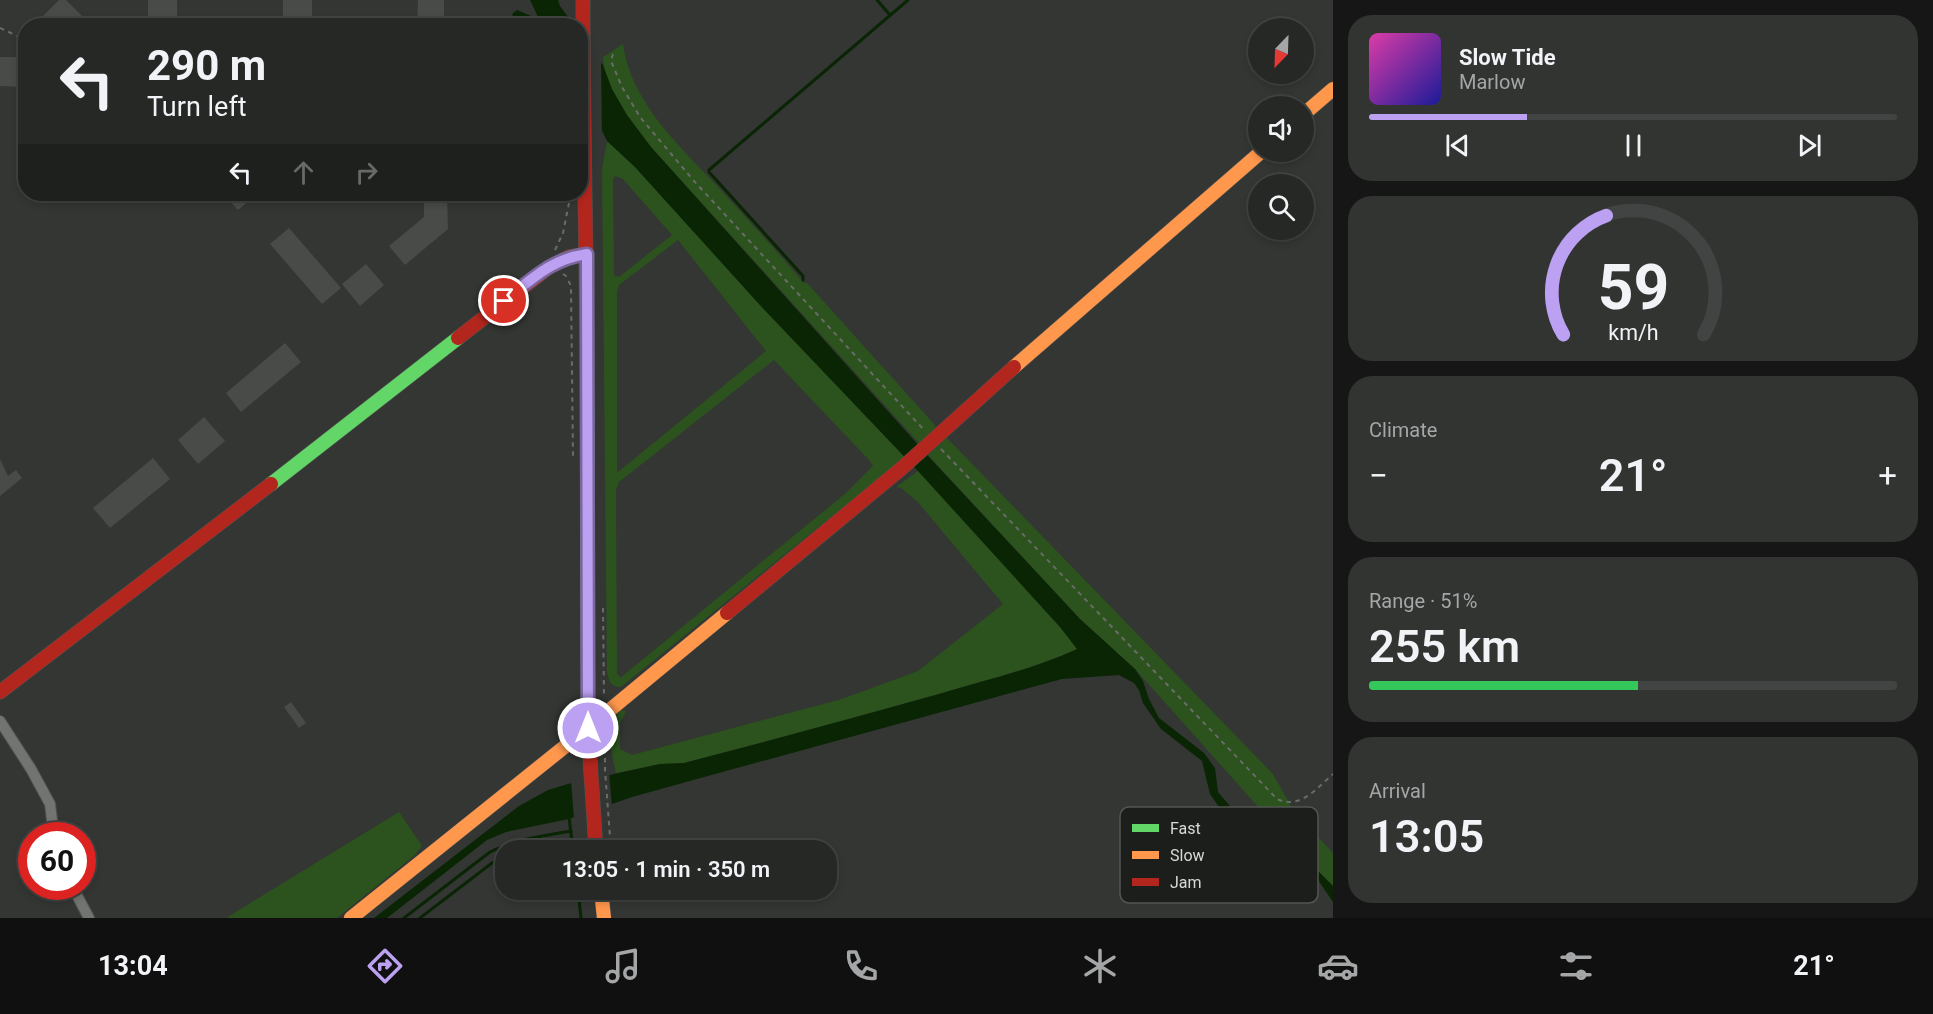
<!DOCTYPE html>
<meta charset="utf-8">
<style>
body{margin:0;font-family:Roboto,sans-serif;background:#323432;color:#f1f3f6;height:100vh;display:flex;flex-direction:column;font-size:22px;white-space:nowrap}
*{box-sizing:border-box;margin:0}
p{font-size:20px;color:#a4a6a7}
.icon{flex:none;width:33px;height:33px;fill:none;stroke:currentColor;stroke-width:2;stroke-linecap:round;stroke-linejoin:round}
.map{position:relative;flex:1;overflow:hidden}
.side{display:flex;flex-direction:column;gap:15px;padding:15px;background:#151615;width:600px}
.side>*{flex:none}
.guide{position:absolute;left:18px;top:18px;width:570px;height:183px;border-radius:24px;box-shadow:0 3px 9px #0003,0 0 0 2px #424443;background:#262826;color:#f1f3f6;overflow:hidden}
.needle{width:39px;rotate:203deg}
.controls{position:absolute;left:1248px;top:18px;display:grid;gap:12px}
.controls a{display:grid;place-items:center;width:66px;height:66px;border-radius:50%;background:#262826;box-shadow:0 3px 9px #0003,0 0 0 2px #424443;font-size:30px}
.speed{position:absolute;left:18px;top:822px;display:flex;gap:12px;font-size:30px;font-weight:700;text-align:center}
.speed>*{display:grid;place-content:center;width:78px;height:78px;border-radius:50%;background:#262826;box-shadow:0 3px 9px #0003,0 0 0 2px #424443;line-height:1}
.speed .limit{border:9px solid #d22;background:#fff;color:#111}
.pin{position:absolute;display:grid;place-items:center;width:51px;height:51px;color:#fff;margin:-26px;border:3px solid #fff;border-radius:50%;box-shadow:0 2px 6px #0007}
.me{position:absolute;width:66px;margin:-33px;rotate:0deg;stroke-linejoin:round;filter:drop-shadow(0 0 4px #0008)}
.turn{display:flex;align-items:center;gap:21px;height:126px;padding:0 30px;font-size:27px}
.turn .icon{width:78px;height:78px;stroke-width:2.5}
.turn b{display:block;font-size:42px;line-height:51px}
.lanes{display:flex;align-items:center;height:57px;padding:0 30px;background:#0003;justify-content:center;gap:30px;direction:ltr}
.lanes .off{opacity:.35}
.big{font-size:45px;font-weight:600;line-height:1.1}
.side .widget{flex:1;display:flex;flex-direction:column;justify-content:center;gap:9px;min-width:0;padding:0 21px;border-radius:24px;background:#323432}
.side .dial{align-items:center;gap:0}
.dial svg{height:156px;overflow:visible;fill:none;stroke:#424443;stroke-width:7;stroke-linecap:round;text-anchor:middle}
.dial text{fill:#f1f3f6;stroke:none}
.song{display:flex;align-items:center;gap:18px}
.cover{width:72px;height:72px;border-radius:9px;background:linear-gradient(135deg,hsl(320 70% 55%),hsl(240 70% 35%))}
.played{height:6px;border-radius:3px;background:linear-gradient(90deg,#bca0f2 30%,#424443 30%)}
.keys{display:flex;justify-content:space-around;direction:ltr}
.heat{display:flex;justify-content:space-between;align-items:center;font-size:33px;direction:ltr}
.charge{height:9px;border-radius:4px;background:linear-gradient(90deg,#34c759 51%,#424443 0)}
.trip{position:absolute;left:495px;top:840px;width:342px;height:60px;border-radius:24px;background:#262826;box-shadow:0 3px 9px #0003,0 0 0 2px #424443;font-weight:600;line-height:60px;text-align:center}
.tab-bar{display:flex;height:96px;justify-content:space-around;align-items:center;background:#0f100f;color:#a4a6a7}
.tab-bar .icon{width:42px;height:42px}
.tab-bar .selected{color:#bca0f2}
.tab-bar b{font-size:27px;color:#f1f3f6}
main{display:flex;flex:1;min-height:0}
.map>svg:first-child{display:block}
.green{fill:#2c531e;fill-rule:evenodd}
.water{fill:#092504}
.pier{fill:#333632}
.lines{fill:none;stroke-linecap:round;stroke-linejoin:round}
.stream{stroke:#092504;stroke-width:3}
.building{fill:#484b47}
.street-casing{stroke:#50534f;stroke-width:12}
.fast-casing{stroke:#50534f;stroke-width:15}
.slow-casing{stroke:#50534f;stroke-width:15}
.jam-casing{stroke:#50534f;stroke-width:15}
.path{stroke:#696c68;stroke-width:2;stroke-dasharray:4.5 4.5;stroke-linecap:butt}
.street{stroke:#727472;stroke-width:10}
.fast{stroke:#63d668;stroke-width:14}
.slow{stroke:#ff974d;stroke-width:14}
.jam{stroke:#b3261e;stroke-width:14}
.route-casing{stroke:#7a689d;stroke-width:15}
.route{stroke:#bca0f2;stroke-width:10}
.key{fill:#1c1e1b;stroke:#545653;stroke-width:1.5}
.key-label{font-size:16px;fill:#d7dad6}
</style>
<main>
<div class="map">
<svg width="1333" height="918" viewBox="0 0 1333 918">
<rect width="100%" height="100%" fill="#333632"/>
<g class="green">
<path d="M623,44C631,103 679,145 718,187C747,219 776,250 804,283H807L934,424L936,428L919,443L651,147C631,121 604,91 603,57Z"/>
<path d="M607,141L635,167L759,304L905,457L621,687C611,687 609,682 607,672L602,169ZM615,176L623,179L672,235L619,277L614,275L613,179ZM678,240L766,351L618,472H617V292L619,285ZM774,360L870,461L873,466L846,493L620,678L617,673L616,490L619,482Z"/>
<path d="M947,438L1273,774L1294,812L1333,853V886L1294,847L1135,669L1080,619L928,455Z"/>
<path d="M918,471L1060,627L1078,649C1034,669 985,680 939,694C854,718 769,741 684,763L660,764L616,773C611,752 605,728 620,710L626,711L620,723V749L632,755L842,699L918,671L1003,604L918,502L901,488L896,487Z"/>
<path d="M399,812L422,846L415,855L337,918H226Z"/>
</g>
<g class="water">
<path d="M530,0H558L560,6L574,25H544L538,17Z"/>
<path d="M517,10L531,16L540,25H519L512,14Z"/>
<path d="M581,34L603,65L612,89L627,115L651,147L929,457L1080,619L1135,669L1143,681L1149,699L1159,718L1204,753L1215,768L1218,792L1262,844L1270,849L1287,846L1294,847L1333,886V902L1310,868L1299,857L1292,854L1273,855L1258,850L1241,824L1219,807L1210,794L1202,761L1161,729L1143,703L1139,690L1134,683L1119,675L1062,679L715,774L632,797L569,819L506,832L487,840L387,918H374L519,806L548,790L568,784L660,764L684,763C769,741 854,718 939,694C985,680 1034,669 1077,649L1060,627L918,471L759,304L635,167L607,141L597,120Z"/>
</g>
<g class="pier">
<path d="M583,32L601,58L602,137L580,94Z"/>
<path d="M609,772L612,807L574,820L571,780Z"/>
</g>
<g class="lines">
<g class="stream">
<path d="M877,0L890,15"/>
<path d="M803,280V276L709,172V170L908,0"/>
<path d="M569,817L573,850"/>
<path d="M522,850L572,841"/>
<path d="M578,890L581,918"/>
<path d="M404,918L490,852C515,839 543,836 571,831"/>
<path d="M420,918L492,863L506,856"/>
</g>
</g>
<g class="building">
<path d="M59,0H66L87,21L83,26H42L38,21Z"/>
<rect x="148" y="0" width="29" height="26"/>
<rect x="283" y="0" width="29" height="26"/>
<path d="M418,0H444V26H417Z"/>
<path d="M0,57H20V87L0,86Z"/>
<path d="M223,194H257L238,210Z"/>
<path d="M424,194H447L448,229L405,265L389,246L424,217Z"/>
<path d="M289,228L341,288L322,304L270,244Z"/>
<path d="M366,264L384,285L360,306L342,284Z"/>
<path d="M285,343L301,362L241,412L226,393Z"/>
<path d="M204,417L225,441L198,464L178,440Z"/>
<path d="M153,458L170,479L110,528L93,508Z"/>
<path d="M0,459L8,476L16,470L22,478L0,496Z"/>
<path d="M291,702L306,723L299,728L284,707Z"/>
</g>
<g class="lines">
<defs>
<g id="street">
<path d="M0,721L31,769L50,804L54,836"/>
<path d="M72,886L89,918"/>
</g>
<g id="fast">
<path d="M587,390L588,680"/>
<path d="M271,484L458,338"/>
</g>
<g id="slow">
<path d="M1304,114L1333,89"/>
<path d="M1014,367L1261,152"/>
<path d="M601,890L604,918"/>
<path d="M351,918L588,728L727,613"/>
</g>
<g id="jam">
<path d="M583,0C583,130 587,260 587,390"/>
<path d="M458,338L549,267L569,257L587,254"/>
<path d="M727,613L902,468L1014,367"/>
<path d="M588,680V728L596,850"/>
<path d="M0,692L271,484"/>
</g>
</defs>
<use href="#street" class="street-casing"/>
<use href="#fast" class="fast-casing"/>
<use href="#slow" class="slow-casing"/>
<use href="#jam" class="jam-casing"/>
<g class="path">
<path d="M0,28L26,40"/>
<path d="M613,54L611,61L622,87L640,117L694,181L925,431"/>
<path d="M555,250L563,233L570,198"/>
<path d="M563,274L566,276L571,286L573,458"/>
<path d="M941,449L1277,799C1300,810 1317,788 1333,774"/>
<path d="M603,608L604,698"/>
<path d="M605,731V770L611,850"/>
</g>
<use href="#street" class="street"/>
<use href="#fast" class="fast"/>
<use href="#slow" class="slow"/>
<use href="#jam" class="jam"/>
</g>
<g class="lines">
<defs>
<path id="route" d="M504,301C532,279 551,259 587,254L588,728"/>
</defs>
<use href="#route" class="route-casing"/>
<use href="#route" class="route"/>
</g>
<rect x="1120" y="807" width="198" height="96" rx="9" class="key"/>
<rect x="1132" y="824" width="27" height="8" fill="#63d668"/>
<rect x="1132" y="851" width="27" height="8" fill="#ff974d"/>
<rect x="1132" y="878" width="27" height="8" fill="#b3261e"/>
<g class="key-label">
<text x="1170" y="834">Fast</text>
<text x="1170" y="861">Slow</text>
<text x="1170" y="888">Jam</text>
</g>
</svg>
<div class="controls">
<a><svg class="needle" viewBox="-14 -14 28 28"><path d="M0-13l5 13h-10z" fill="#e53935"/><path d="M0 13l5-13h-10z" fill="#a4a6a7"/></svg></a>
<a><svg class="icon" aria-label="sound" viewBox="0 0 24 24"><path d="M4 9h4l5-4v14l-5-4H4zM17 9q2 3 0 6"/></svg></a>
<a><svg class="icon" aria-label="search" viewBox="0 0 24 24"><circle cx="10" cy="10" r="6"/><path d="M15 15l6 6"/></svg></a>
</div>
<div class="speed"><div class="limit">60</div></div>
<div class="pin" style="left:504px;top:301px;background:#d93025"><svg class="icon" aria-label="arrive" viewBox="0 0 24 24"><path d="M6 21V4h12l-3 4 3 4H6"/></svg></div>
<svg class="me" style="left:588px;top:728px" viewBox="-20 -20 40 40"><circle r="17" fill="#bca0f2" stroke="#fff" stroke-width="3"/><path d="M0-11L8 9 0 5-8 9z" fill="#fff"/></svg>
<div class="trip">13:05 · 1 min · 350 m</div>
<div class="guide">
<div class="turn"><svg class="icon" aria-label="left" viewBox="0 0 24 24"><path d="M17 20v-9H6M10 6l-5 5 5 5"/></svg><div><b>290 m</b>Turn left</div></div>
<div class="lanes"><svg class="icon" aria-label="left" viewBox="0 0 24 24"><path d="M17 20v-9H6M10 6l-5 5 5 5"/></svg><svg class="icon off" aria-label="ahead" viewBox="0 0 24 24"><path d="M12 20V5M6 11l6-6 6 6"/></svg><svg class="icon off" aria-label="right" viewBox="0 0 24 24"><path d="M7 20v-9h11M14 6l5 5-5 5"/></svg></div>
</div>
</div>
<section class="side">
<div class="widget">
<div class="song"><i class="cover"></i><div><b>Slow Tide</b><p>Marlow</p></div></div>
<div class="played"></div>
<div class="keys"><svg class="icon" aria-label="previous" viewBox="0 0 24 24"><path d="M18 5L8 12l10 7zM5 5v14"/></svg><svg class="icon" aria-label="pause" viewBox="0 0 24 24"><path d="M8 5v14M16 5v14"/></svg><svg class="icon" aria-label="next" viewBox="0 0 24 24"><path d="M6 5l10 7-10 7zM19 5v14"/></svg></div>
</div>
<div class="widget dial"><svg viewBox="0 0 100 80">
<path d="M14 69A42 42 0 1 1 86 69"/>
<path d="M14 69A42 42 0 0 1 36 8" stroke="#bca0f2"/>
<text x="50" y="56" font-size="32" font-weight="700">59</text>
<text x="50" y="72" font-size="11">km/h</text>
</svg></div>
<div class="widget"><p>Climate</p>
<div class="heat"><a>−</a><b class="big">21°</b><a>+</a></div>
</div>
<div class="widget"><p>Range · 51%</p><b class="big">255 km</b><div class="charge"></div></div>
<div class="widget"><p>Arrival</p><b class="big">13:05</b></div>
</section>
</main>
<nav class="tab-bar">
<b>13:04</b>
<svg class="icon selected" aria-label="directions" viewBox="0 0 24 24"><path d="M12 3l9 9-9 9-9-9zM9 14v-3h6M13 9l2 2-2 2"/></svg>
<svg class="icon" aria-label="music" viewBox="0 0 24 24"><path d="M9 18V5l10-2v13"/><circle cx="6" cy="18" r="3"/><circle cx="16" cy="16" r="3"/></svg>
<svg class="icon" aria-label="phone" viewBox="0 0 24 24"><path d="M5 4h4l2 5-3 2q2 4 5 5l2-3 5 2v4C11 20 4 13 5 4z"/></svg>
<svg class="icon" aria-label="climate" viewBox="0 0 24 24"><path d="M12 3v18M4 7l16 10M4 17L20 7"/></svg>
<svg class="icon" aria-label="car" viewBox="0 0 24 24"><path d="M5 17H2v-5l4-1 3-4h7l3 4 3 1v5h-3M9 17h6M6 11h13"/><circle cx="7" cy="17" r="2"/><circle cx="17" cy="17" r="2"/></svg>
<svg class="icon" aria-label="filters" viewBox="0 0 24 24"><path d="M4 7h16M4 17h16"/><circle cx="9" cy="7" r="2"/><circle cx="15" cy="17" r="2"/></svg>
<b>21°</b>
</nav>
